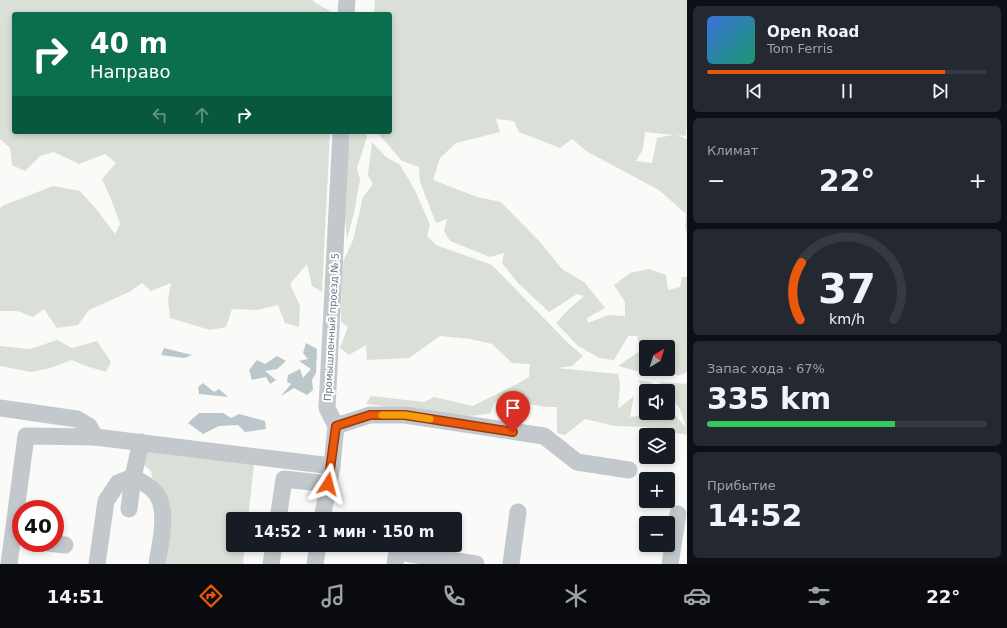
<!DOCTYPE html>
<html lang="ru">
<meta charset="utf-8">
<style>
body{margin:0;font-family:"DejaVu Sans",sans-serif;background:#242831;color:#f1f3f6;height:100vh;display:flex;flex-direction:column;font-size:15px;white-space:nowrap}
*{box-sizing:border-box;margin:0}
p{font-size:13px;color:#9ea1a6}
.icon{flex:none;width:22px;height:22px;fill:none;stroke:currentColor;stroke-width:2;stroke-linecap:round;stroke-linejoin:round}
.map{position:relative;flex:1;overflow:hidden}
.side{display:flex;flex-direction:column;gap:6px;padding:6px;background:#0d0f14;width:320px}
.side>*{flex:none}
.banner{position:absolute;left:12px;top:12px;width:380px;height:122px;border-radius:4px;box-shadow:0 2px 6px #0003;background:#0b6e4f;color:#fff;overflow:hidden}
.needle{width:26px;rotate:38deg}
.fabs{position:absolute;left:639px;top:340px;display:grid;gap:8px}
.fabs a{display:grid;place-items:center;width:36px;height:36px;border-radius:4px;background:#171b24;box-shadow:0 2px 6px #0003;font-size:20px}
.speed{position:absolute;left:12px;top:500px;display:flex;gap:8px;font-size:20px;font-weight:700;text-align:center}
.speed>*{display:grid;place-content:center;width:52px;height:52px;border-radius:50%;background:#171b24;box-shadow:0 2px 6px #0003;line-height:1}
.speed .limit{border:6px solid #d22;background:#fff;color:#111}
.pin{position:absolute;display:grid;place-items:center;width:34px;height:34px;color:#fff;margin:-41px -17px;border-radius:50% 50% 50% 0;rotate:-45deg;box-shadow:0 0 4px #0007}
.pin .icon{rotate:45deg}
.me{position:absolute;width:44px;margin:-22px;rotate:9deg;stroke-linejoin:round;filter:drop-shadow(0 0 3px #0008)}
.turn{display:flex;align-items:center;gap:14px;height:84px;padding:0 12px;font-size:18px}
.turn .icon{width:52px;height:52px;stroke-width:2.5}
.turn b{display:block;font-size:28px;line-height:34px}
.lanes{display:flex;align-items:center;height:38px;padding:0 12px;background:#0003;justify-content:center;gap:20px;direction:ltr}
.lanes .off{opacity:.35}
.big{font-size:30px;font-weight:700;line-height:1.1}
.side .card{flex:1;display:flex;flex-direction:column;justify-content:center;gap:6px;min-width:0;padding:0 14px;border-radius:6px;background:#242831}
.side .dial{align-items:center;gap:0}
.dial svg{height:104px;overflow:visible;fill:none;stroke:#363941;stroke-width:7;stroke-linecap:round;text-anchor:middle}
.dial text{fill:#f1f3f6;stroke:none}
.song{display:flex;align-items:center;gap:12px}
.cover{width:48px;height:48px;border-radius:6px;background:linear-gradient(135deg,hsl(220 70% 55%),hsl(160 70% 35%))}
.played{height:4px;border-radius:2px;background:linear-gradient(90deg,#ea580c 85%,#363941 85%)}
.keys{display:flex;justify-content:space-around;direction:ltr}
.heat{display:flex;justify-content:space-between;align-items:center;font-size:22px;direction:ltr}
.charge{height:6px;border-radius:3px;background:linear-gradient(90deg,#34c759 67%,#363941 0)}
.trip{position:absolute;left:226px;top:512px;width:236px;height:40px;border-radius:4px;background:#171b24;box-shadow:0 2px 6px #0003;font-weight:700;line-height:40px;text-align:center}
.tabs{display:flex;height:64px;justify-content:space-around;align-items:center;background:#090b0e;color:#9ea1a6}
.tabs .icon{width:28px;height:28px}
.tabs .on{color:#ea580c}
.tabs b{font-size:18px;color:#f1f3f6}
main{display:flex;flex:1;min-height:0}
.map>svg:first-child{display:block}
.green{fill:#dadfd7;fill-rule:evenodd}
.water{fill:#bbc7cb}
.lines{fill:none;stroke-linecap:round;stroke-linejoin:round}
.minor{stroke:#c3c8cc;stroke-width:17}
.route-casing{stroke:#983908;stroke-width:10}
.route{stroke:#ea580c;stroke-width:7}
.slow{stroke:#f59e0b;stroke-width:7}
.labels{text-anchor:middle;stroke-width:4;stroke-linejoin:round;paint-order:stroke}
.street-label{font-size:10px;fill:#657683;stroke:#fff}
</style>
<main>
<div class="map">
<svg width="687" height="564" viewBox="0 0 687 564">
<rect width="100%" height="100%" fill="#fafaf8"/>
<g class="green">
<path d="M0,0H313L314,2L332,12V14H14V132H330L322,292L312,286L307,264L290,284L300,306L299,327L285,323L278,305L257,310L232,309L226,327L210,330L170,318L168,300L171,283L151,291L142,283L129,292L89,310L78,325L57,328L44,309L33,317L17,311H0V209L2,206L53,186L80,191L97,210L115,234L120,224L111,199L102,179L116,163L105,154L79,164L54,152L40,156L25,171L12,165L10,148L0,139Z"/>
<path d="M375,0H687V119L686,136L677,135L687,139V235L685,227L686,214L659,190L586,151L572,139L560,148L519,132L514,121L496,119L500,132L456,143L440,158L433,180L477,197L501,202L540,242L562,269L584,282L605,308L587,318L588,323L608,315L625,316V302L614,285L630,273L649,269L666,275L668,290L680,287L682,277H687V372L678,376L668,369V347H646V369H654L640,372L618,366L640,351L637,336H628L614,360L599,358L577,345L556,323L567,311L584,296L577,294L549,312L518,283L502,263L504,253L490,257L450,241L444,231L447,219L436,223L420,182L419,167L402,161L377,132H390V14H374ZM645,132L673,135L657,138L652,163L636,161L643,149Z"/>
<path d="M350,132H365L367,137L357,168L360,179L354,213L347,239L343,199Z"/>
<path d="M372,142L386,157L400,165L415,190L430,225L427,236L436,245L492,265L569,344L583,356L572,366L557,368L618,374L620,383L618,409L634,396L630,417L658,413H668V405L679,420L686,427L680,409L668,393V391H666L660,382L687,384V435L645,427L615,426L585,419L565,435L557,433V407H546L500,399L494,403L491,413C483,414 475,416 466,416C433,416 400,407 366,404L371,396L424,402L434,397L473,406C491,396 511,388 529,377L530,364L512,363L492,344L470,339L440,336L409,358L367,360L366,345L349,355L340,348L348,327L341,322L342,264L353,240L363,197L373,184L368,175Z"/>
<path d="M57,340L72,348L97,341L111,362L106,372L86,366L72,360L50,368L31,372L0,366V346L30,349Z"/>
<path d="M638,380L651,382L658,391H646V394Z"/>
<path d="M145,450L254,464L248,519H233V545H245L243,564H163L153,482L151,471L141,462Z"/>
</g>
<g class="water">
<path d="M306,343L317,349L316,373L312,380L313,390L307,395L294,388L281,396L291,384L287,382L288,375L300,369L303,378L311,369L299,361L308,359L303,353Z"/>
<path d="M164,348L192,355L184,358L161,355Z"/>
<path d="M277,356L286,361L277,369L265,371L276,380L270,384L266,377L252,380L249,370L257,360L265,364Z"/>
<path d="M203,383L214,392L219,389L228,397L199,394L198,387Z"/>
<path d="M199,413H223L231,418L239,414L265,421L266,429L245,432L238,425L219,426L203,434L188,423Z"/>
</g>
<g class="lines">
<g class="minor">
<path d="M346,14L347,0"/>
<path d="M0,408L77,419L89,426L95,437"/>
<path d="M336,426L370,415H405L544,436L577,462L629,470"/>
<path d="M129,509L133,477L141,442"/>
<path d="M278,519L284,479L329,484"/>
<path d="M322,519L332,466L336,426L327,408L341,132"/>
<path d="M48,543L65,545"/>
<path d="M9,564L26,436L95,437L332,466"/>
<path d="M97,564L106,501L118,483L133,477C139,481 149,485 154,491C170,508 160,543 157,564"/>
<path d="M271,564L274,545"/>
<path d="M315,564L318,545"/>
<path d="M395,564L397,552L476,564"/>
<path d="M511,564L518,512"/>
<path d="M670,564L678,514"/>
</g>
</g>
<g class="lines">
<defs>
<path id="route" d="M328,484L336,426L370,415H405L513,432"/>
</defs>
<use href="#route" class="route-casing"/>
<use href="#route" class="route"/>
<path class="slow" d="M382,415H405L430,419"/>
</g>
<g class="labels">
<g class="street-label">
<text transform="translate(331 327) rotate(-87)" y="4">Промышленный проезд № 5</text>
</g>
</g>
</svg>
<div class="fabs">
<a><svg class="needle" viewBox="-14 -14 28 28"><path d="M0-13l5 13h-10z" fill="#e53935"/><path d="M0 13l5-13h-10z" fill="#9ea1a6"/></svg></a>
<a><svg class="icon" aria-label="sound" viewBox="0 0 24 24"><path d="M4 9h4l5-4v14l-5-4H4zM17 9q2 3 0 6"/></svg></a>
<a><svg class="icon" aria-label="layers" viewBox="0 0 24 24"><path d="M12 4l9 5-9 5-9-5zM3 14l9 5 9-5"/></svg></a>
<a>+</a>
<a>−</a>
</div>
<div class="speed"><div class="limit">40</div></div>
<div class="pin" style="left:513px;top:432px;background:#d93025"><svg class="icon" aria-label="arrive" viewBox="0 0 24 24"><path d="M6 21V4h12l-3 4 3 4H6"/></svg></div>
<svg class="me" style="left:328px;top:484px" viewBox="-20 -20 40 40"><path d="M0-17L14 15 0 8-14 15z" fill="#ea580c" stroke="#fff" stroke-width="4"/></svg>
<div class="trip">14:52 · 1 мин · 150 m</div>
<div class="banner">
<div class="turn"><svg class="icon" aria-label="right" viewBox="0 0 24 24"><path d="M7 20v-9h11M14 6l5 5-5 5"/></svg><div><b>40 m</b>Направо</div></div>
<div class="lanes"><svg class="icon off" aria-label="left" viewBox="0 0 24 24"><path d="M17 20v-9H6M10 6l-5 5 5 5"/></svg><svg class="icon off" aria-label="ahead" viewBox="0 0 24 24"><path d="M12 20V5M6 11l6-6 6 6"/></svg><svg class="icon" aria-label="right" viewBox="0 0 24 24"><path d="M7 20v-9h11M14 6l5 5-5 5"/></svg></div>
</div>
</div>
<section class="side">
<div class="card">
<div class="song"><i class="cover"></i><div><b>Open Road</b><p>Tom Ferris</p></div></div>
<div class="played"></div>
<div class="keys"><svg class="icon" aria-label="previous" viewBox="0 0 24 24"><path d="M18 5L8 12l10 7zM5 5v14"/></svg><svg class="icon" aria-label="pause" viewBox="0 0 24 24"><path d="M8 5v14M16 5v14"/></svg><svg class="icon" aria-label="next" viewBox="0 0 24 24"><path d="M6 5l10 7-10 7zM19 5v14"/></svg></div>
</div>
<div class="card"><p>Климат</p>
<div class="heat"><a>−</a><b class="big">22°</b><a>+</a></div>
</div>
<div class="card dial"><svg viewBox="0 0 100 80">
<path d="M14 69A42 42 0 1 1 86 69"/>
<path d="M14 69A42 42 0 0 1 15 25" stroke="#ea580c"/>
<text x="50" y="56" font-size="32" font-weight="700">37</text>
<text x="50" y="72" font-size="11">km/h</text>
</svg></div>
<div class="card"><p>Запас хода · 67%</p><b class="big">335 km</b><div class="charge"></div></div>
<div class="card"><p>Прибытие</p><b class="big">14:52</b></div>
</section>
</main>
<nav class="tabs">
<b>14:51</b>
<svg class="icon on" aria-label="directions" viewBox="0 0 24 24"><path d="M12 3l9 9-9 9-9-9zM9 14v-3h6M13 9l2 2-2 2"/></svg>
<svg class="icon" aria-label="music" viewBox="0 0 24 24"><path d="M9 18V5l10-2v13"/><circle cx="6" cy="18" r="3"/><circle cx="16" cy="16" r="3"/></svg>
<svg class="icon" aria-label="phone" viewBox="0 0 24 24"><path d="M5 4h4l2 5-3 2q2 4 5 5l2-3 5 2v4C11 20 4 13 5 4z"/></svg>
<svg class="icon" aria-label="climate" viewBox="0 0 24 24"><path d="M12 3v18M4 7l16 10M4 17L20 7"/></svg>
<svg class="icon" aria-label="car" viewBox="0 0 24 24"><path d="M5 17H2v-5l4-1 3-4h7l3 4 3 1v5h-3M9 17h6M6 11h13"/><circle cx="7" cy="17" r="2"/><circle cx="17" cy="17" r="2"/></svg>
<svg class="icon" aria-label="filters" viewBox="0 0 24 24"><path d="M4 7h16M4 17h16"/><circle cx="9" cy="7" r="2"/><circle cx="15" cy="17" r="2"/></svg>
<b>22°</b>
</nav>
